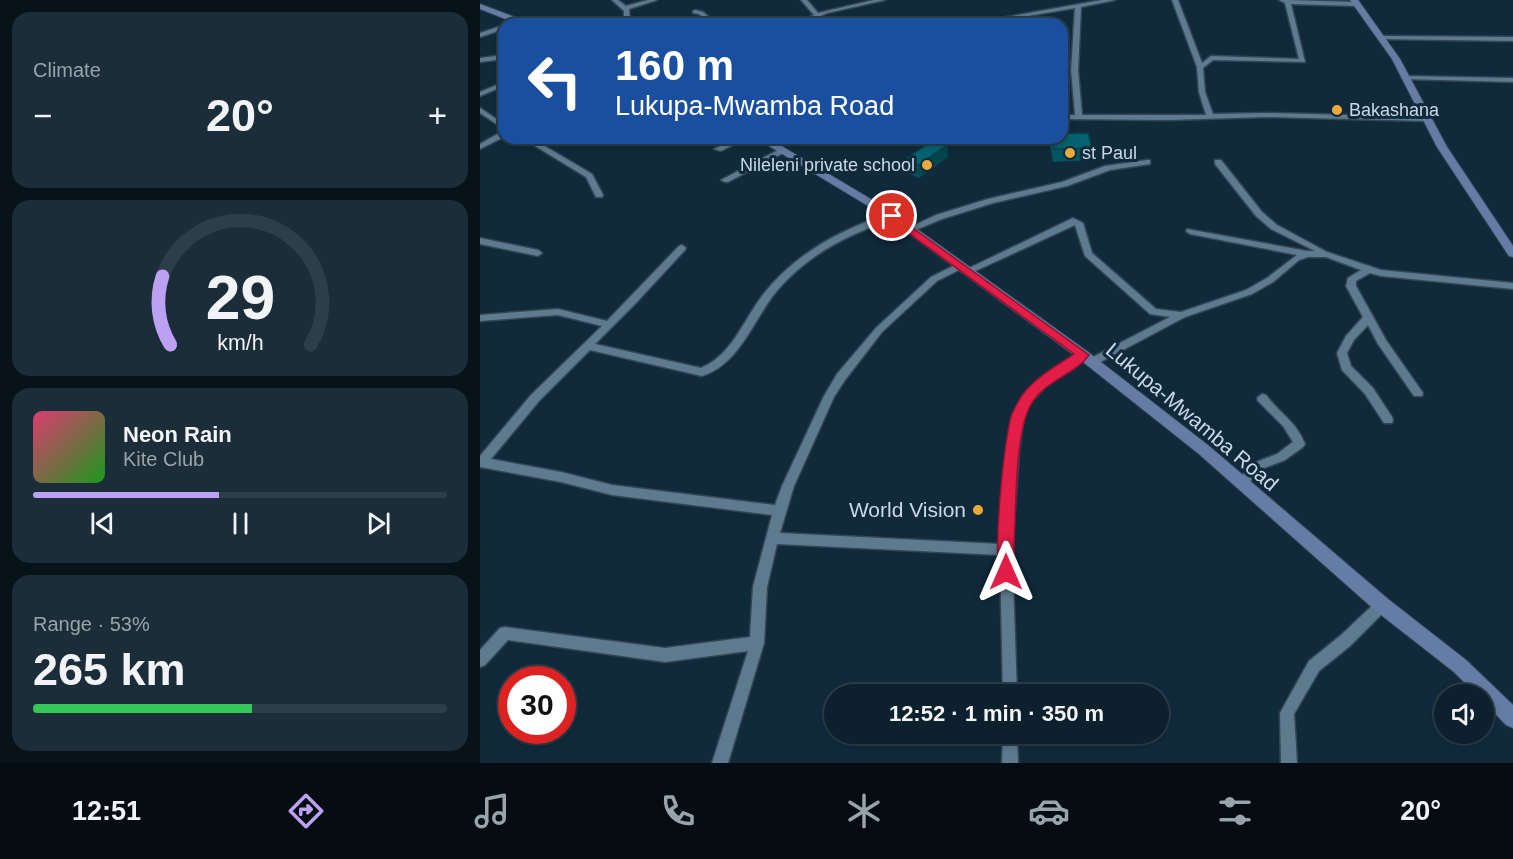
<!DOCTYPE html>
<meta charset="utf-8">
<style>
body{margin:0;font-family:Helvetica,sans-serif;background:#1a2d39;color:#f1f3f6;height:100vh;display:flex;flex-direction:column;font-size:22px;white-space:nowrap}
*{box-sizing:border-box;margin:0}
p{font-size:20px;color:#9aa3aa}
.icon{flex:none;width:33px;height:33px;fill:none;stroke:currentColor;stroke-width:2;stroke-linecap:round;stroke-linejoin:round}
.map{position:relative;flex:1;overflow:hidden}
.sheet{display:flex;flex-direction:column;gap:12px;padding:12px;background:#071219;width:480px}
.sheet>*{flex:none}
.banner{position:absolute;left:18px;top:18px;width:570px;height:126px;border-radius:18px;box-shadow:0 3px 9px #0003,0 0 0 2px #2c3e49;background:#1a4fa0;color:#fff;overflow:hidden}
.controls{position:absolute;left:954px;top:684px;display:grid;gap:12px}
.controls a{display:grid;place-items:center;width:60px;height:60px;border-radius:50%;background:#0c202d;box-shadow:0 3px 9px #0003,0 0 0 2px #2c3e49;font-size:30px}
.speed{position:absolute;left:18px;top:666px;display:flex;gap:12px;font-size:30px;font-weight:700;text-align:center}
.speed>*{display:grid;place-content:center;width:78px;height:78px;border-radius:50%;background:#0c202d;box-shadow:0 3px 9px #0003,0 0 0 2px #2c3e49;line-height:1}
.speed .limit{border:9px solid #d22;background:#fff;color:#111}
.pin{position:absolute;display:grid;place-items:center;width:51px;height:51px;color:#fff;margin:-26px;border:3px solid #fff;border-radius:50%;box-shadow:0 2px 6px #0007}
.me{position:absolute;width:66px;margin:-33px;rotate:0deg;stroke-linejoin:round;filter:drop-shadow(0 0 4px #0008)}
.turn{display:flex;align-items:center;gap:21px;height:126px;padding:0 18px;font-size:27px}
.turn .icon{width:78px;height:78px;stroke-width:2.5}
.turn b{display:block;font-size:42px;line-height:51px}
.big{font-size:45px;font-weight:700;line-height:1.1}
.sheet .card{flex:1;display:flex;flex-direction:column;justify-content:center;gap:9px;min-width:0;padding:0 21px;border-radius:18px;background:#1a2d39}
.sheet .dial{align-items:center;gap:0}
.dial svg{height:156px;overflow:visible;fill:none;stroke:#2c3e49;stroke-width:7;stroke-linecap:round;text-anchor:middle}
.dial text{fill:#f1f3f6;stroke:none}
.song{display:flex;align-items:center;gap:18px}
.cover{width:72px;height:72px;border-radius:9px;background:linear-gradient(135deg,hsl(340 70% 55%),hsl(120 70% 35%))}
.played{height:6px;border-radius:3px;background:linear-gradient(90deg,#bca0f2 45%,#2c3e49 45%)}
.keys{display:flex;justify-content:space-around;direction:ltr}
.heat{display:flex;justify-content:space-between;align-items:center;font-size:33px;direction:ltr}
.charge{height:9px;border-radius:4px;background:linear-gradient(90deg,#34c759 53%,#2c3e49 0)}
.trip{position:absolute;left:344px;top:684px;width:345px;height:60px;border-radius:30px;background:#0c202d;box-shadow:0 3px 9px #0003,0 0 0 2px #2c3e49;font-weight:700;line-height:60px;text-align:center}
.tab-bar{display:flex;height:96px;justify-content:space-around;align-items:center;background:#050d12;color:#9aa3aa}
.tab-bar .icon{width:42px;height:42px}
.tab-bar .active{color:#bca0f2}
.tab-bar b{font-size:27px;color:#f1f3f6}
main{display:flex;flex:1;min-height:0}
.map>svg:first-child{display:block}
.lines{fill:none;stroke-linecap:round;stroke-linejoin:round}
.street-casing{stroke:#344554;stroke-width:3}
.secondary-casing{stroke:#344554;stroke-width:2}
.street{fill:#5e7a8f;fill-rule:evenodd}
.secondary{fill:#657da4;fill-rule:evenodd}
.wall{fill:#03555f}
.shaded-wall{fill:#03454d}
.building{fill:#04636e;stroke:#03454d;stroke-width:1.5}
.route{fill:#e11d48;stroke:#92132f;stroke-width:1.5}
.poi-dot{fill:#eca93b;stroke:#102a3c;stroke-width:2}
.labels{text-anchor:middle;stroke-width:6;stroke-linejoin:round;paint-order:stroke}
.far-poi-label{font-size:18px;fill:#c9d8e4;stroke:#102a3c;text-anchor:start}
.street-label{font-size:21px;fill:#c9d8e4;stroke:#102a3c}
.poi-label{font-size:21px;fill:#c9d8e4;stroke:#102a3c;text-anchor:end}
</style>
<main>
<section class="sheet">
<div class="card"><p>Climate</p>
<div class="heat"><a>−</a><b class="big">20°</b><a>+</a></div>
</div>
<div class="card dial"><svg viewBox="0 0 100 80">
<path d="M14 69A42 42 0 1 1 86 69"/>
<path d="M14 69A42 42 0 0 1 10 34" stroke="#bca0f2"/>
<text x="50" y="56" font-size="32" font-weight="700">29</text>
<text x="50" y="72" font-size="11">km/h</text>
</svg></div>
<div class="card">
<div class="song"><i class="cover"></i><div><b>Neon Rain</b><p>Kite Club</p></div></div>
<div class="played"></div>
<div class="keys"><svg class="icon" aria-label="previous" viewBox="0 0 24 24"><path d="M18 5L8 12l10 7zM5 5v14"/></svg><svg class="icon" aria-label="pause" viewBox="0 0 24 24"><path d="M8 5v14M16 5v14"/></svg><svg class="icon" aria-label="next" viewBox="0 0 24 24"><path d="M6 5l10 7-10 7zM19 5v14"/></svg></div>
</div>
<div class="card"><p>Range · 53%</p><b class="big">265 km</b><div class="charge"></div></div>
</section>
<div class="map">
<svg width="1033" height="763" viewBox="0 0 1033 763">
<rect width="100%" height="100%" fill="#102a3c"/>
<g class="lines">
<defs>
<g id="street">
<path d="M132,0H138L146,6L168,0H177L149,9L150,22L147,24H139L144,21V11Z"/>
<path d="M321,0H327L338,13L394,0H405L347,13L324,24H316L334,15Z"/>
<path d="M622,0H635L601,7L598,70L602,115H726L719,92L717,67L692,0H698L722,63L731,56L819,59L805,3L799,0H808L876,2L879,4L876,6L811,4L825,62L733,60L723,68L725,92L733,114L786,113L947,117L951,119L947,121L786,117L688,120L582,119V115H595L591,70L595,8L501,24H487Z"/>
<path d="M215,10L223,12L237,24H230L219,14L213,13V11Z"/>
<path d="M24,25V29L0,37V33Z"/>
<path d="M902,36L1033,37V41L900,39V37Z"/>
<path d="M24,55V59L0,62V58Z"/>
<path d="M925,76L1033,78V82L923,79L922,78Z"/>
<path d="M24,82V86L0,96V92Z"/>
<path d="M0,108L24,124V129L0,113Z"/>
<path d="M21,132H24V137L0,149V144Z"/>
<path d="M42,138H51L112,174L123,195L122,197H116L106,177Z"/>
<path d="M257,138H267L241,151L234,149Z"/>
<path d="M300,149L307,151L248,182H245L241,180Z"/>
<path d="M667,160H670V164L630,170L587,186L513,203L462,219L433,231H427L426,229L456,215L508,199L582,182L625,166Z"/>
<path d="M735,160H741L782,212L797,225L847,252L901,270L1033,283V289L901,276L890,273L876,281V286L906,340L943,393L942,396H934L898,344L888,325L874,340L867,353L871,366L893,388L912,417L913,420L912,423H904L885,394L862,370L857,353L866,336L883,317L866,286L868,278L881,270L846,257H828L819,260L793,282L772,294L705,317L613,366L608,362L609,359L690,317L670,314L605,256L595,225L491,273L488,274L483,271L593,218L603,223L612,253L676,309L701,312L766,290L787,278L817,255L710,234L706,231L707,229L827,251H835L791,229L776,216L735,164Z"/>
<path d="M412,213L415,214V218C371,234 335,250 302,285C275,313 263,363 222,376L110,350L59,401L11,459L81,472L132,485L295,505L302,486L344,396L357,374L396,328L451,277L477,264H483L485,266L483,268L457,281L402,332L365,380L354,397L314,486L300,533L520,544L527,451L534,414L544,395L560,378L599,352H607L608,355L607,358L568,384L552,401L544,414L539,451L532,550L537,694H523L520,555L297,544L287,587L284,643L248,763H232L268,651L185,662L28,640L5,665L0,667V650L20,628L25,627L185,648L270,637L273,587L292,515L132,495L81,482L0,467V456L51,395L122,326L78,315L0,321V315L78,309L127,321L199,246L202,245L206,248L205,250L155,304L115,344L221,368C252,355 263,321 282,296C314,254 363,228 412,213Z"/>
<path d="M0,238L58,250L62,253L58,256L0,244Z"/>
<path d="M782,394L786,395C800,414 816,421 825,444L823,447L805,460L779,470L766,487L762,489L758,487L756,484L771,464L797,454L813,442L803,426L778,401L777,398Z"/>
<path d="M902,599L907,601L909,605L907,609L870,646L839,671L814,714L817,763H801L800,713L829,661L860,636L897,601Z"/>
<path d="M523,734H537L538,763H522Z"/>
</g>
<g id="secondary">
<path d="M870,0H878L920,59L967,147L1033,246V257L1029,256L957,147L912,59Z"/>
<path d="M0,4L48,22L49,24H38L0,9Z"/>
<path d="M276,138H288L416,214L608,352L729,446L908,599L986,660L1033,705V728L1026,725L1004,702V694H996L974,672L896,611L719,454L598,358L408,218Z"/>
</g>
</defs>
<use href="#street" class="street-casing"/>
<use href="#secondary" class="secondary-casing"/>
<use href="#street" class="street"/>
<use href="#secondary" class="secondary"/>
</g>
<g class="wall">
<path d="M570,138H582L612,148L611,160L573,162L570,146Z"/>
<path d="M468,157L439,178L426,172L424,160Z"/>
</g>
<path class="shaded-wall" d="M467,145L468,157L439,178L438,165Z"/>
<g class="building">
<path d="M608,133L612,148L574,149L571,138H582V134Z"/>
<path d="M454,140L467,145L438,165L424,160Z"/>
</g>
<path class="route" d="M412,213L609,355C594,377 559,380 547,413C535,445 536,511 534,546C534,556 537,568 532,577L526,580L521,577C512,558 524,436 532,414C535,408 539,399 543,394C556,377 576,366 594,354L408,218L406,216Z"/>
<g class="poi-dot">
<circle cx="857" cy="110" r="6"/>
<circle cx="590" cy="153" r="6"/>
<circle cx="447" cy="165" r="6"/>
<circle cx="498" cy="510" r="6"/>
</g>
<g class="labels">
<g class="far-poi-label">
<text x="869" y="116">Bakashana</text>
<text x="602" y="159">st Paul</text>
<text x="435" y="171" text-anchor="end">Nileleni private school</text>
</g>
<g class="street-label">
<text transform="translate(712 417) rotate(40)" y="7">Lukupa-Mwamba Road</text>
</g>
<g class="poi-label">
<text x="486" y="517">World Vision</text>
</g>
</g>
</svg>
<div class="controls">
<a><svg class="icon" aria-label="sound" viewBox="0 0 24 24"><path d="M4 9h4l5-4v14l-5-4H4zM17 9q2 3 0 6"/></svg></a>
</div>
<div class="speed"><div class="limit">30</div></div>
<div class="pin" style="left:412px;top:216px;background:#d93025"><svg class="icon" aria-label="arrive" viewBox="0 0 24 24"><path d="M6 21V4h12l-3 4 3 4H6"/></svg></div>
<svg class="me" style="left:526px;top:572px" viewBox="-20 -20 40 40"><path d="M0-17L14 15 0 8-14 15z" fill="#e11d48" stroke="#fff" stroke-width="4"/></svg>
<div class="trip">12:52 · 1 min · 350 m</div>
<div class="banner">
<div class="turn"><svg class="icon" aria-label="left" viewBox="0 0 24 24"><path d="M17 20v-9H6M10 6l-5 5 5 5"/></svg><div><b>160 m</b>Lukupa-Mwamba Road</div></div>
</div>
</div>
</main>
<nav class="tab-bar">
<b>12:51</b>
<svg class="icon active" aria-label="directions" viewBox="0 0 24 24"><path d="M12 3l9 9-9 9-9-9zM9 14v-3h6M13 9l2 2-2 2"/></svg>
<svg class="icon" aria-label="music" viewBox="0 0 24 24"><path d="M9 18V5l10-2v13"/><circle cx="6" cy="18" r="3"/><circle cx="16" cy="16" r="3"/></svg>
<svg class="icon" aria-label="phone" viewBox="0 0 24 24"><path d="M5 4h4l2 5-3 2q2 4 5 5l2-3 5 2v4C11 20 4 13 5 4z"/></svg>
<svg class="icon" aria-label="climate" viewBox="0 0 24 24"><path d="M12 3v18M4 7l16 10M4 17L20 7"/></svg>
<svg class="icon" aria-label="car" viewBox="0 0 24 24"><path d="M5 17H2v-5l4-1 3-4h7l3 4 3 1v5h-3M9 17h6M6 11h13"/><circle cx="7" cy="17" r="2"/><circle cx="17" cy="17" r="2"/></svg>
<svg class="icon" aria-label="filters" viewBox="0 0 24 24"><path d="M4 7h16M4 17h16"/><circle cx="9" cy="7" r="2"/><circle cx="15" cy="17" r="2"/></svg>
<b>20°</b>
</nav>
